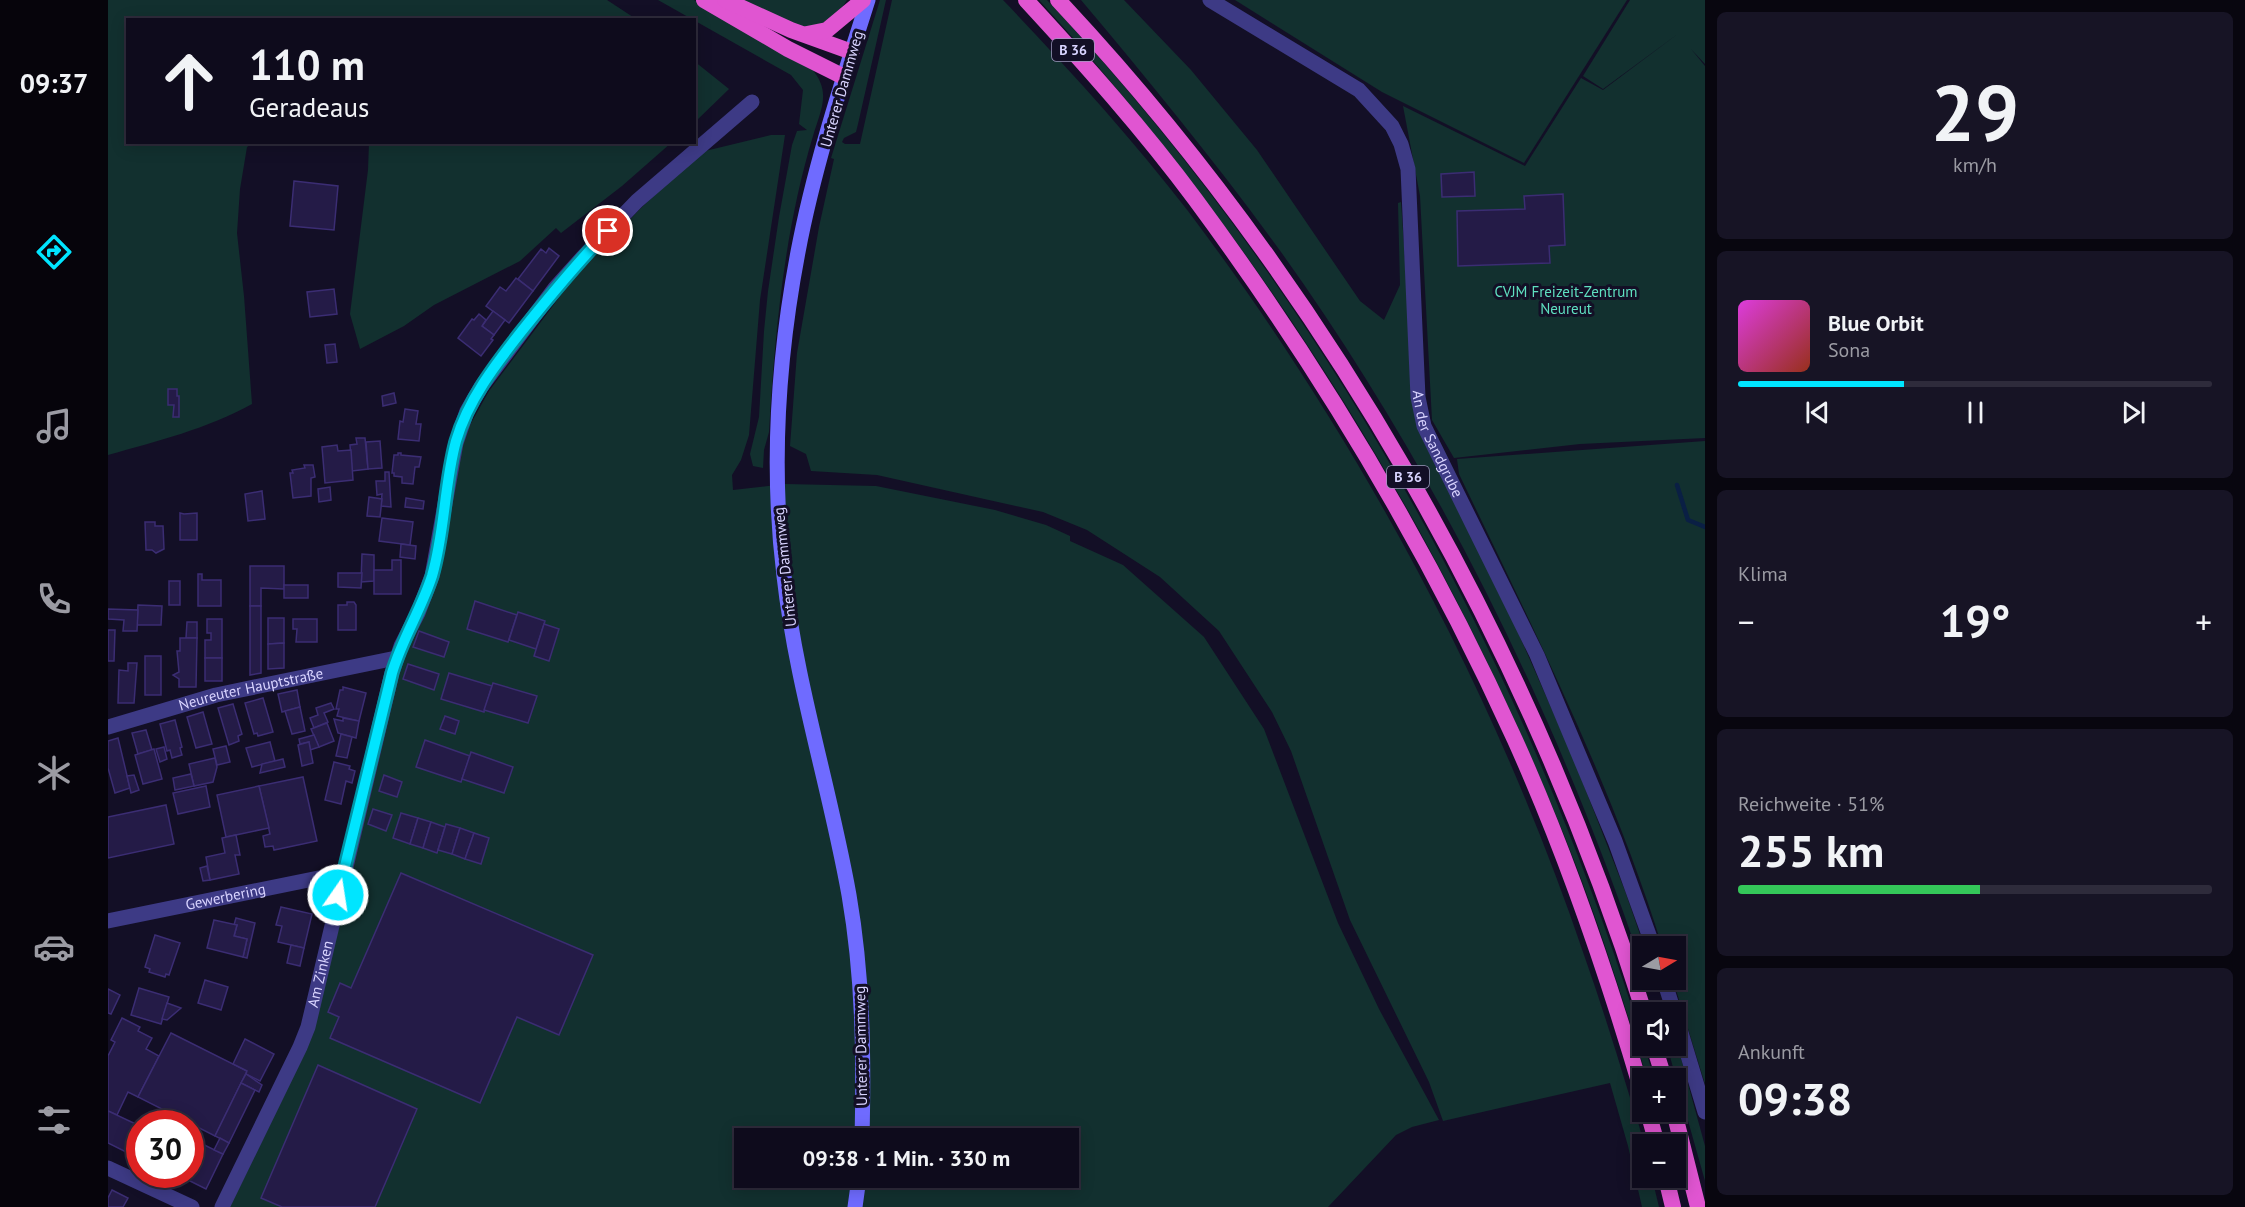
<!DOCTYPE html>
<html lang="de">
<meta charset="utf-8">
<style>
body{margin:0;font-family:"PT Sans",sans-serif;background:#171425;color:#f1f3f6;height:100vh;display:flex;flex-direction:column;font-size:22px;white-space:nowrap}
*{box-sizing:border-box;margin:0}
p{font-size:20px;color:#9b9ba3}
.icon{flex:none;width:33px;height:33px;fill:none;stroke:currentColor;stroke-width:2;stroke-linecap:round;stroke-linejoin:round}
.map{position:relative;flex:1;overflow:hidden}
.side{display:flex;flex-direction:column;gap:12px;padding:12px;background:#08060f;width:540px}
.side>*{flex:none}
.guide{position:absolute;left:18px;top:18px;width:570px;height:126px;border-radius:0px;box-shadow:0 3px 15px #0003,0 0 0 2px #2e2b3b;background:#0e0b1c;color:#f1f3f6;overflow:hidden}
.needle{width:39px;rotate:80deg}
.fabs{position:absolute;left:1524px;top:936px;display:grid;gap:12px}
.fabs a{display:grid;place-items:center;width:54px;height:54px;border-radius:0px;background:#0e0b1c;box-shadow:0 3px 15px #0003,0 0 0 2px #2e2b3b;font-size:30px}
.speed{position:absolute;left:18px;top:1110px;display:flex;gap:12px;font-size:30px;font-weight:700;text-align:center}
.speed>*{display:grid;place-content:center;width:78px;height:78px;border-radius:50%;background:#0e0b1c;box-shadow:0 3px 15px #0003,0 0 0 2px #2e2b3b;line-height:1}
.speed .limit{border:9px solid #d22;background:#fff;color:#111}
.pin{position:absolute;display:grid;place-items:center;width:51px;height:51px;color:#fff;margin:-26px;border:3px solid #fff;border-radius:50%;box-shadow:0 2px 6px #0007}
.me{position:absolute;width:66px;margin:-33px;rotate:13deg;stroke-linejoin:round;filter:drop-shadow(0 0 4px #0008)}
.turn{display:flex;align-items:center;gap:21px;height:126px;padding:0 24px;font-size:27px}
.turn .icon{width:78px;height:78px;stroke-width:2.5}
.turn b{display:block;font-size:42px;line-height:51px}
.big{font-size:45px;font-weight:700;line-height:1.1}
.side .tile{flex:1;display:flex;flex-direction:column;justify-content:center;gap:9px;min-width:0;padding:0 21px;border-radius:9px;background:#171425}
.side .dial{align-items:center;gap:0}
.dial b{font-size:78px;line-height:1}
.song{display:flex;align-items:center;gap:18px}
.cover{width:72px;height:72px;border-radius:9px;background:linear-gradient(135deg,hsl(300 70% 55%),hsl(10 70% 35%))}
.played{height:6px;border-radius:3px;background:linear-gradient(90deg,#00e5ff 35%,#2e2b3b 35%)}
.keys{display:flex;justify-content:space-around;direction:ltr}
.heat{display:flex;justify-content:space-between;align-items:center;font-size:33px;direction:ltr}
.charge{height:9px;border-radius:4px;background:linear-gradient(90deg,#34c759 51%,#2e2b3b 0)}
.trip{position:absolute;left:626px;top:1128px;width:345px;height:60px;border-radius:0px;background:#0e0b1c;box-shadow:0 3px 15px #0003,0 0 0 2px #2e2b3b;font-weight:700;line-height:60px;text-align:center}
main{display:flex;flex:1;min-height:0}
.tabs{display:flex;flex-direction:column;width:108px;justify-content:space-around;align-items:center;background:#06040b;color:#9b9ba3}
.tabs .icon{width:42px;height:42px}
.tabs .on{color:#00e5ff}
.tabs b{font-size:27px;color:#f1f3f6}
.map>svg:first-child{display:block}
.green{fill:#12302f;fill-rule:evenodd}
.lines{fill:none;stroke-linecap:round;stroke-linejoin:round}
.stream{stroke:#0a1f44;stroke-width:4.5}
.building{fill:#241b47;stroke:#3b2d73;stroke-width:1.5}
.minor{stroke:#3d3a85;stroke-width:15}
.secondary{stroke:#6f6bff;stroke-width:15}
.trunk{stroke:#e055d1;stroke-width:16}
.route-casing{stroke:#0095a6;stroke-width:15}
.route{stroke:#00e5ff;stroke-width:10}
.labels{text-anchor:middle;stroke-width:6;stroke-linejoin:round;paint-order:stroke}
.shield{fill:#130f26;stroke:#9e99be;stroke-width:1.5}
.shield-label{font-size:14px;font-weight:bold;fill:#d9d4ff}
.street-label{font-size:15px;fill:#d9d4ff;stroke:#130f26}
.park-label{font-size:15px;fill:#5fe0c0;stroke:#130f26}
</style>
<main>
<nav class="tabs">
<b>09:37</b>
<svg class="icon on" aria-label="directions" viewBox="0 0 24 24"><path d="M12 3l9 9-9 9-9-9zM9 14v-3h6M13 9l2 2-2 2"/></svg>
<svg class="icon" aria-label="music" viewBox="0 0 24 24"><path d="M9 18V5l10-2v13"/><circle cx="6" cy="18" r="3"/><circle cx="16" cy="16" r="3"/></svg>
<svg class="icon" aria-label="phone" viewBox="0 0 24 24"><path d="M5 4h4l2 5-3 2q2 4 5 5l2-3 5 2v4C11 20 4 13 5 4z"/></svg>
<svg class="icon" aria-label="climate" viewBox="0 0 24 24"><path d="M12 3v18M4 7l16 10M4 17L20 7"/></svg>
<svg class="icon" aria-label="car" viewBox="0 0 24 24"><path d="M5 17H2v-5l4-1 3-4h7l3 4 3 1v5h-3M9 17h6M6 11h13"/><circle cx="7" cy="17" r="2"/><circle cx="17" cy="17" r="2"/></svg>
<svg class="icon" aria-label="filters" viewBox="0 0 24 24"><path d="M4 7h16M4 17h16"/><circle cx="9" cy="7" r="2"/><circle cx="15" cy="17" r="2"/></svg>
</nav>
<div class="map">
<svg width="1597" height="1207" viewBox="0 0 1597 1207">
<rect width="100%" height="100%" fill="#130f26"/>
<g class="green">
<path d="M0,0H499L528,19L20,20V142L145,143L139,147L132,189L129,233L136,296L144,404C99,429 49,441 0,455Z"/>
<path d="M550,0H586L703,68C724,92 713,109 705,136C676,232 667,332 661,432L656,450L655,468L645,466L642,454L651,417L656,331L660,291L671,217L684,145L689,131L699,130L691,124L695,90L683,75Z"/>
<path d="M627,0H739L730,14L709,26L694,28Z"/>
<path d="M772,0H778L750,124L748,132L736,138L734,142L737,144H752L784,0H895C959,67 1023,137 1080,211C1249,435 1386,689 1476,955C1492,1000 1506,1045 1520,1091C1525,1108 1533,1127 1535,1144C1536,1154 1534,1167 1534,1178H1544L1551,1207H1534L1520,1146L1502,1083L1335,1121L1321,1082L1242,920L1183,751L1164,712L1111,631L1052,577L979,530L935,512L769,475L703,471L698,454L682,446L689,353L711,227L726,159L723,158Z"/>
<path d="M931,0H939C1224,304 1428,682 1546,1078H1539C1511,986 1482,895 1444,806C1320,509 1148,237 931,0Z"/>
<path d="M973,0H1016L1083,70L1149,150L1252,301L1276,320L1292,285L1290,203L1293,202L1299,289L1303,397L1408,628L1464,755L1517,891L1536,946H1534V966C1449,713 1328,469 1173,252C1110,165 1042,82 973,0Z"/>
<path d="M1127,0H1519L1416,163L1274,92Z"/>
<path d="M1522,0H1597V64L1583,49L1597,66V438L1472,444L1346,458L1324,420L1312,196L1295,106L1417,166L1473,78L1495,90L1571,33L1495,89L1475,76Z"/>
<path d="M586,61L621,89L587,122H586Z"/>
<path d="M663,135H677L652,300L641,435L633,460L624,475L625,490L677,484L768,486L887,510L938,525L962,536V541L1015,565L1096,637L1156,729L1230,923L1271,1009L1331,1120L1304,1127L1288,1135L1220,1207H122L197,1052L294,663L300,649L358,432L381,391L453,295L478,264L534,207L593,152ZM636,1138H960V1178H636Z"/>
<path d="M261,143V142L563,143L514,186L453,233L448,228L412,261L326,305L296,326L252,349L242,314L260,170Z"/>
<path d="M1597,441V1084L1565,980H1568V946H1554C1503,782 1425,628 1351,474L1349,459Z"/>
<path d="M1568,1040L1597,1146V1181L1559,1046H1568Z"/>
</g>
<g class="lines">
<path class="stream" d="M1569,485L1580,520L1597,527"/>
</g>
<g class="building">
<path d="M1366,172L1367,196L1334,197L1333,174Z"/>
<path d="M186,181L230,186L226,230L182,226Z"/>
<path d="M1455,194L1457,245L1441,246L1442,263L1350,266L1349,211L1417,209L1416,196Z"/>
<path d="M441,248L451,256L425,291L410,279L433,249L438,253Z"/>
<path d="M408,278L425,291L401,323L378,306L392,287L398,291Z"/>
<path d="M226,289L229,314L202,317L199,292Z"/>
<path d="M385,311L397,320L386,335L374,326Z"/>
<path d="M371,314L378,320L374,326L386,335L383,339L385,340L373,356L350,338L364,319L366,320Z"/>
<path d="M227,344L229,362L219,363L217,345Z"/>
<path d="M60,389H69V396H71V417H65L66,405H60Z"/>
<path d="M286,393L288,403L275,406L274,396Z"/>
<path d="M297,409L310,411L308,424H313L311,441L290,439L292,421L295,422Z"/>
<path d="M248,438H257L260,469L244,471L242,445L249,444Z"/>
<path d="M272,441L274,468L260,469L258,442Z"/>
<path d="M229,445L230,451L243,450L245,480L217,483L214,447Z"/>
<path d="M290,453H293V455L313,457L311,467H307L305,484L294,483V477L286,476V473H284L286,455H290Z"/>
<path d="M196,465H205L207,477L203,478V496L185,498L182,473H185L184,470L197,468Z"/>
<path d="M277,472H281L283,507L273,506L274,494L269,495L268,481H277Z"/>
<path d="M222,487L223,500L211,502L210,489Z"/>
<path d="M154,491L157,519L140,521L137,494Z"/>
<path d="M261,497L274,499L272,517L259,516Z"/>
<path d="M298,498L316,501L315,509L297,507Z"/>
<path d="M72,513L76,514L89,513V540H72Z"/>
<path d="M274,518L305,522L302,545L271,541Z"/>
<path d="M37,522H47V526H55L56,549L48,553L44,550H38Z"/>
<path d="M293,544L308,546L307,559L292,557Z"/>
<path d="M254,554L266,555V581L253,582Z"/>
<path d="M284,560H293V594H266V570H284Z"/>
<path d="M142,566H176V589L153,588V606H142Z"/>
<path d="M230,573H254L253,588L230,587Z"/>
<path d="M90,574H94V580H113V606H90Z"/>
<rect x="61" y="581" width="11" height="24"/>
<rect x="176" y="585" width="24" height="13"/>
<path d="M367,601L409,615L400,642L359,629Z"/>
<path d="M239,602H246L248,605V630H230V605H239Z"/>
<path d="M30,605L54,606L53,625H29Z"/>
<path d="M142,606H153V673L142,675Z"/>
<path d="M0,609L30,610L29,631H15L16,620L0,619Z"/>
<path d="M410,612L437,621L428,649L401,640Z"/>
<path d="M160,618H176V643L160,644Z"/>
<path d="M99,619H114V658H97V640H103V633H99Z"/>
<path d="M185,619H209V642H188L189,629H185Z"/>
<path d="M79,622H89V638H78Z"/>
<path d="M436,624L451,629L441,661L426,656Z"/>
<path d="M0,630H7L6,661H0Z"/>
<path d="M311,631L341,642L336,657L305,647Z"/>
<path d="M72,638H89L88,687H71V679L65,675L71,672L69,651H72Z"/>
<path d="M176,643V668L160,669V644Z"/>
<rect x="37" y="656" width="16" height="39"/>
<rect x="97" y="658" width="17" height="23"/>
<path d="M20,663H29L26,703H10L11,670L20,671Z"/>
<path d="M300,664L331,674L326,690L295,679Z"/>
<path d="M341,673L384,686L376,712L333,699Z"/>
<path d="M385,683L429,696L420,723L376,710Z"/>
<path d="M235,687L258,693L251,721L229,716L231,709H228L232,690H235Z"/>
<path d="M189,690L192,707L174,712L170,694Z"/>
<path d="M155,698L165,732L150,736L149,733L146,734L137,703Z"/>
<path d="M223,703L226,709L216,713L220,722L206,728L202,718L210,715L208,708Z"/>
<path d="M125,704L134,734L130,736L131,741L121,745L110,708Z"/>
<path d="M192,707L197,731L184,734L177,711Z"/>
<path d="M95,712L104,744L88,748L79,717Z"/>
<path d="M337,716L351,721L347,734L332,729Z"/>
<path d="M235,718L251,721L248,738L230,733L226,719L235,721Z"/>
<path d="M67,720L74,747L72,748L74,755L64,758L62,750L59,751L52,724Z"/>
<path d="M219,723L226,741L211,747L203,729Z"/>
<path d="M38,730L44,750L30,754L24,733Z"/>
<path d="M233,734L244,737L239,758L228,756Z"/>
<path d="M206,735L211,747L202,750L201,742L192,744L191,739Z"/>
<path d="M10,738L22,788L7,793L0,768V741Z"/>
<path d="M317,740L362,756L353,782L308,767Z"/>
<path d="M162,742L167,761L144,767L138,748Z"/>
<path d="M201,742L205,763L194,766L190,745Z"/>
<path d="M118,746L122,762L109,765L105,749Z"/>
<path d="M56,747L59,759L52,762L48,749Z"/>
<path d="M46,749L54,779L35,784L27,755Z"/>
<path d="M363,752L405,767L396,793L354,779Z"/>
<path d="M107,758L109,767L105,782L86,786L81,764Z"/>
<path d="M175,759L177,767L152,773L154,764Z"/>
<path d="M226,762L242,766L241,769L247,771L244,783L238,781L233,804L217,800Z"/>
<path d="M83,774L86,786L67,790L65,778Z"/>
<path d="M26,775L31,790L23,793L19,776Z"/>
<path d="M276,775L294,782L289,797L271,791Z"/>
<path d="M195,777L209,841L166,850L165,846L157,847L155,836L162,834L151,786Z"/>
<path d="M98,786L102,807L70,814L65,793Z"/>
<path d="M151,786L161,828L118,837L109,795Z"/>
<path d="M58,805L66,844L0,858V817Z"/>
<path d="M265,809L284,815L278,831L260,824Z"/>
<path d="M293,813L310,818L302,844L285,838Z"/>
<path d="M310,818L323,822L315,848L302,844Z"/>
<path d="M323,822L337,827L329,853L315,848Z"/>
<path d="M338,824L352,828L344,854L330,850Z"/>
<path d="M352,828L366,833L357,859L344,854Z"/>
<path d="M366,833L381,838L373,864L357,859Z"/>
<path d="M128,835L132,855H127L131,874L102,880L98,857L117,853L114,838Z"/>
<path d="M99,866L102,880L95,881L92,868Z"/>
<path d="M293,873L485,955L451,1035L409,1017L372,1103L222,1038L231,1017L220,1012L232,983L243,988Z"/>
<path d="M173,907L204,914L196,948L170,942L174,926L168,925Z"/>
<path d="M128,918L147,923L139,958L135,957L139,939L126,936L129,925H126Z"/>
<path d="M106,920L129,925L126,936L139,939L135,957L99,948Z"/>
<path d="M47,935L72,943L61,975L58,974L57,977L41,972L42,969L37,967Z"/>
<path d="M183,945L196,948L192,966L179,963Z"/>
<path d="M97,980L120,987L113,1010L90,1003Z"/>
<path d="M31,988L61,997L53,1024L23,1015Z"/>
<path d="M0,989L12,995L3,1014L0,1013Z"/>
<path d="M59,1003L73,1008L59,1020L54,1019Z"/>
<path d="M14,1018L32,1027L30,1031L44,1038L38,1049L51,1056L30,1097L20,1092L9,1115L0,1111V1056L7,1042L3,1040Z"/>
<path d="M63,1033L139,1071L107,1136L30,1097Z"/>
<path d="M137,1039L166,1054L152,1081L138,1074L139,1071L125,1064Z"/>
<path d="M210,1065L309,1109L267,1207H174L153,1198Z"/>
<path d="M138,1074L154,1085L151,1092L133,1083Z"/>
<path d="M133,1083L147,1090L121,1143L107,1136Z"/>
<path d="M0,1111L32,1126V1145L26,1156L0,1143Z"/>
<path d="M82,1138L115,1154L98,1189L68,1174H82Z"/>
<path d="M112,1138L121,1143L115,1154L106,1150Z"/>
<path d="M4,1190L20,1198L15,1207H0V1198Z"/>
</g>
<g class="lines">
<g class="minor">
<path id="s1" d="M1102,0L1251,90L1284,126L1293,144L1300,169L1310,397L1316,426L1429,655L1507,841L1545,946"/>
<path id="s2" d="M0,727L108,695L288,658"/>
<path id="s3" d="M0,921L235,873"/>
<path d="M1556,980L1566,1012"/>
<path d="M1568,1016L1597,1112"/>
<path d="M0,1168L84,1207"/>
<path id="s4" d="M114,1207L192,1047L200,1027L284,673L293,646L310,613L324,576L348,443L359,411L373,387L447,288L474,258L529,201L644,102"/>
</g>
<g class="secondary">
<path d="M754,1138C756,1056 755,976 741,895C722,788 688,684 676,576C663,470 670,357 690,252C706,167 734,82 760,0"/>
<path d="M747,1207L751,1178"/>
</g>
<g class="trunk">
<path d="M596,0L680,49L736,77"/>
<path d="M617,0L683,30L744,52"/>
<path d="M918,0C977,64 1035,129 1087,199C1212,368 1320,548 1407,740C1458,853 1499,973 1534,1092"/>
<path d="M950,0C1216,284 1420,642 1536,1012"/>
<path d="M699,34L719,30L755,0"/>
<path d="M1546,1046L1556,1078"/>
<path d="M1540,1112L1549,1144"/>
<path d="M1566,1112L1590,1207"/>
<path d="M1558,1178L1565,1207"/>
</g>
</g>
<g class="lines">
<defs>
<path id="route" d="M230,895L284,673C294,639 313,610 324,576C337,532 336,485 348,441C360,400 387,365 413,332C441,297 469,263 500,231"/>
</defs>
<use href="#route" class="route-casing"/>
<use href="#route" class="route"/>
</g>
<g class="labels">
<g class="shield">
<rect x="944" y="39" width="42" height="22" rx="4.5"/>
<rect x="1279" y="466" width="42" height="22" rx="4.5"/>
</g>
<g class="shield-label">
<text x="965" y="55">B 36</text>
<text x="1300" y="482">B 36</text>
</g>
<g class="street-label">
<text transform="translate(734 89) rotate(-74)" y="5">Unterer Dammweg</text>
<text dy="5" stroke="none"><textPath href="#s1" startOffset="548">An der Sandgrube</textPath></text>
<text transform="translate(677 567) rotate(-96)" y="5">Unterer Dammweg</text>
<text dy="5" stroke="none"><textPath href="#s2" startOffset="148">Neureuter Hauptstraße</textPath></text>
<text dy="5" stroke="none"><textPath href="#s3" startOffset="120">Gewerbering</textPath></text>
<text dy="5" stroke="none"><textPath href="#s4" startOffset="254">Am Zinken</textPath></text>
<text transform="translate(753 1046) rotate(-91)" y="5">Unterer Dammweg</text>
</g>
<g class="park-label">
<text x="1458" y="297">CVJM Freizeit-Zentrum<tspan x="1458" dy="17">Neureut</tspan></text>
</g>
</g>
</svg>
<div class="fabs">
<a><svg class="needle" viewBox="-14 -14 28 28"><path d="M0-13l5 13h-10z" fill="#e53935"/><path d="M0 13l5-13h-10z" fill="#9b9ba3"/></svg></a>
<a><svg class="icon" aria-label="sound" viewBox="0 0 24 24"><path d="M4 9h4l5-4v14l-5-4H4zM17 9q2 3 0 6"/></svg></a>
<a>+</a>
<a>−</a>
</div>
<div class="speed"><div class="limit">30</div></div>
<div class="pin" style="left:500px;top:231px;background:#d93025"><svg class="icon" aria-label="arrive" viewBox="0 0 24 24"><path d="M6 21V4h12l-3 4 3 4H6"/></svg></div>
<svg class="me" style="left:230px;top:895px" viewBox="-20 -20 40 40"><circle r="17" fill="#00e5ff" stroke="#fff" stroke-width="3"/><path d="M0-11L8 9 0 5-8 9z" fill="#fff"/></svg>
<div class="trip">09:38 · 1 Min. · 330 m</div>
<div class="guide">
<div class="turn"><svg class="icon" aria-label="ahead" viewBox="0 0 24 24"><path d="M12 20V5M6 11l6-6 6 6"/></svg><div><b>110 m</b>Geradeaus</div></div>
</div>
</div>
<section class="side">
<div class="tile dial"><b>29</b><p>km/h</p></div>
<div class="tile">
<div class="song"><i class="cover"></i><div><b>Blue Orbit</b><p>Sona</p></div></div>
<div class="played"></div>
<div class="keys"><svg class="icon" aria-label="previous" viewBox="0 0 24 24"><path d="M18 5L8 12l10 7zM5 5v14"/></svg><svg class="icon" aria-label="pause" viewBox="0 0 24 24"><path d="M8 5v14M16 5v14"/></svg><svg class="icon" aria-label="next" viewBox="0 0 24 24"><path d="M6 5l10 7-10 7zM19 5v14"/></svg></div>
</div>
<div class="tile"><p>Klima</p>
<div class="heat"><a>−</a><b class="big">19°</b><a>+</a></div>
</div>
<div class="tile"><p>Reichweite · 51%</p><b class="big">255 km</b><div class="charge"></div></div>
<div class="tile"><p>Ankunft</p><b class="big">09:38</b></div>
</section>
</main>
